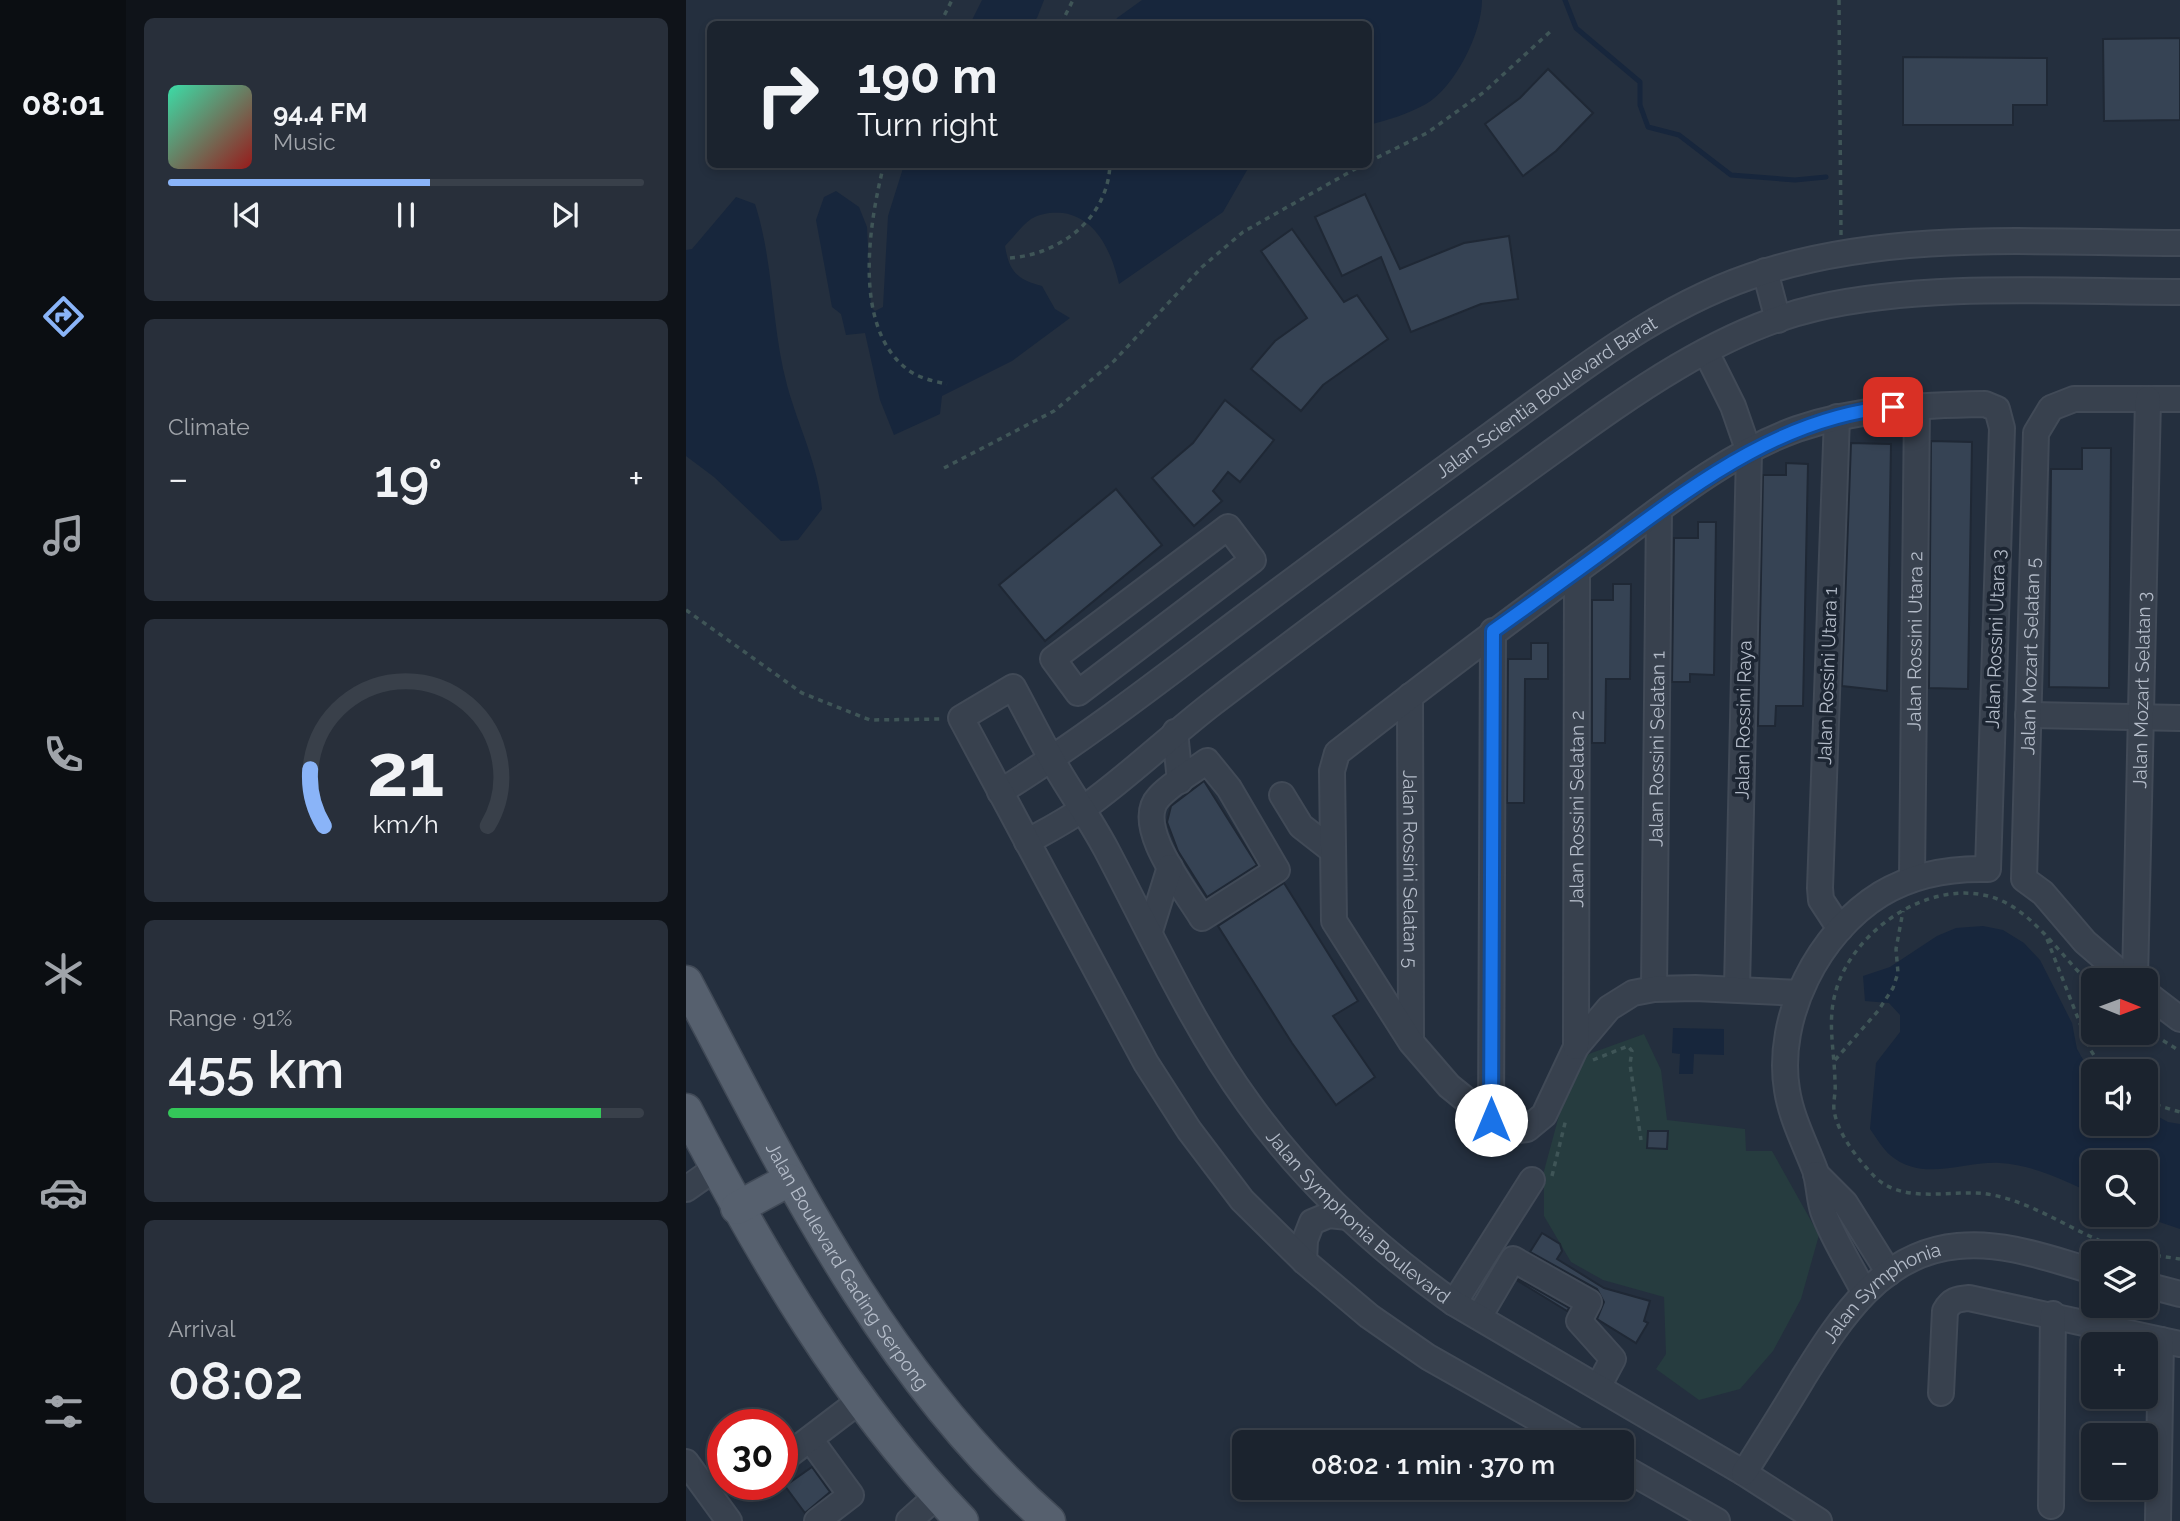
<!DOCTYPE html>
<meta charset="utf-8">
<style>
body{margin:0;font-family:Raleway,sans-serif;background:#282f3a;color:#f1f3f6;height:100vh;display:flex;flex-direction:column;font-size:26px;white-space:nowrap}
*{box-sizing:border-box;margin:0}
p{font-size:23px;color:#a0a4aa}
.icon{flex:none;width:38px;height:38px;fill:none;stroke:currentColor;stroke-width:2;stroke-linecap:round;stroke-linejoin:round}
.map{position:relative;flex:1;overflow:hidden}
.sheet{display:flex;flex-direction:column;gap:18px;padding:18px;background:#0f1319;width:560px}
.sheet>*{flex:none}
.top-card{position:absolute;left:21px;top:21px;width:665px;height:147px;border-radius:10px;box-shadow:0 4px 10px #0003,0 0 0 2px #39404a;background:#1b232e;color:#f1f3f6;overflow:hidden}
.needle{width:46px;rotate:91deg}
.fabs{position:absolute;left:1395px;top:968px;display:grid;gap:14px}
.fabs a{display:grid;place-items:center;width:77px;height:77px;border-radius:10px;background:#1b232e;box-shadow:0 4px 10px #0003,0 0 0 2px #39404a;font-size:35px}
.speed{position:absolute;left:21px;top:1409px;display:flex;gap:14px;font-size:35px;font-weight:700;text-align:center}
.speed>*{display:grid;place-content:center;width:91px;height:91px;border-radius:50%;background:#1b232e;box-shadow:0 4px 10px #0003,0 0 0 2px #39404a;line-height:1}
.speed .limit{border:10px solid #d22;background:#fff;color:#111}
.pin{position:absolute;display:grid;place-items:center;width:60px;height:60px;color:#fff;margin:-30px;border-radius:14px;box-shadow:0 4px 10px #0006}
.me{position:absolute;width:77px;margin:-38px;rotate:0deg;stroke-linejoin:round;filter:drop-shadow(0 0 5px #0008)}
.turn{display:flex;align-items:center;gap:24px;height:147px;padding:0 35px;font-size:32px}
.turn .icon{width:91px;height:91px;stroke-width:2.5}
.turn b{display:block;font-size:49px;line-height:60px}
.big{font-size:52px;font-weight:600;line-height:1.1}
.sheet .card{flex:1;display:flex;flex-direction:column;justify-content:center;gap:10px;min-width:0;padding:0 24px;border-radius:10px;background:#282f3a}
.sheet .dial{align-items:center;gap:0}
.dial svg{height:182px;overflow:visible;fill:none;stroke:#39404a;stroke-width:7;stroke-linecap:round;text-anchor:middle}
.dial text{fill:#f1f3f6;stroke:none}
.song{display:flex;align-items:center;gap:21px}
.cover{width:84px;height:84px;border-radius:10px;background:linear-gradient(135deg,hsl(160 70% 55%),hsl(0 70% 35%))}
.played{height:7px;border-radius:4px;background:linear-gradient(90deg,#8ab4f8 55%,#39404a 55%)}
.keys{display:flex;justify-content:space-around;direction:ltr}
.heat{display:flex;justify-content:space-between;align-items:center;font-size:38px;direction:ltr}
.charge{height:10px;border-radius:5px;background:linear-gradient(90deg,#34c759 91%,#39404a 0)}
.trip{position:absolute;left:546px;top:1430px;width:402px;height:70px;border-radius:10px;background:#1b232e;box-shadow:0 4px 10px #0003,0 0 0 2px #39404a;font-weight:600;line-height:70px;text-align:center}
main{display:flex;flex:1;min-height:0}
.tabs{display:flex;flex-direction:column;width:126px;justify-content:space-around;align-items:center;background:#0b0e12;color:#a0a4aa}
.tabs .icon{width:49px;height:49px}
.tabs .on{color:#8ab4f8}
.tabs b{font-size:32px;color:#f1f3f6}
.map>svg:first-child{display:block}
.green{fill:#263c3f}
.water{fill:#17263c}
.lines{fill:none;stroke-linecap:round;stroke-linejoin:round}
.stream{stroke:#17263c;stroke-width:5}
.building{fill:#364354;stroke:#1f2835;stroke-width:2}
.minor-casing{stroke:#414a57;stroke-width:28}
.major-casing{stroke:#414a57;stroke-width:35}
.path{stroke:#3f5557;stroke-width:3.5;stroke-dasharray:5 5;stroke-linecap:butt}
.minor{stroke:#38414e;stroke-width:24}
.major{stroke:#56606e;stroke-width:32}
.route-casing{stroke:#114b97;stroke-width:18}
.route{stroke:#1a73e8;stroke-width:12}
.labels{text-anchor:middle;stroke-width:7;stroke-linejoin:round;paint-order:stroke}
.street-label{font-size:19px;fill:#b4bcc9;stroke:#1d2633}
</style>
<main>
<nav class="tabs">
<b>08:01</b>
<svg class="icon on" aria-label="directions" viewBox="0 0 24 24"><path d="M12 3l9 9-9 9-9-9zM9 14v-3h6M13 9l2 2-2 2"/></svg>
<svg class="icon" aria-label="music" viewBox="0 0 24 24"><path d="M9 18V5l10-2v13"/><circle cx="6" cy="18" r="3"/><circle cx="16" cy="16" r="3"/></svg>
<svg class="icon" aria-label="phone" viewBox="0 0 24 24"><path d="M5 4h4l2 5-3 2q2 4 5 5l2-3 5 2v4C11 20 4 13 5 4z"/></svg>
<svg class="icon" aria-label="climate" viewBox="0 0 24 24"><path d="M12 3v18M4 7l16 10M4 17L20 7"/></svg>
<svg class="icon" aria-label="car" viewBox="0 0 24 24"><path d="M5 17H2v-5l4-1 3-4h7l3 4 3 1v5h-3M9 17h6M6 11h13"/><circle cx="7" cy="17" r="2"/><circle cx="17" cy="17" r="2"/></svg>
<svg class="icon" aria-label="filters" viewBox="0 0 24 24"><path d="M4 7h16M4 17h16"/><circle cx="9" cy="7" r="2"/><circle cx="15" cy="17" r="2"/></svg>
</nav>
<section class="sheet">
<div class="card">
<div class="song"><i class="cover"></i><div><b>94.4 FM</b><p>Music</p></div></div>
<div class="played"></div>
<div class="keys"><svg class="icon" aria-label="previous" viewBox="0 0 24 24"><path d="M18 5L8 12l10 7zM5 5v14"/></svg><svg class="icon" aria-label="pause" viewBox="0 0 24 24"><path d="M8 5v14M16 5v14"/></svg><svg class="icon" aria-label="next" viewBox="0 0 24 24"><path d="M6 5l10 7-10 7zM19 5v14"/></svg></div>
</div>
<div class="card"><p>Climate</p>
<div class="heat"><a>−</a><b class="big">19°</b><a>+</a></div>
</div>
<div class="card dial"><svg viewBox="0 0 100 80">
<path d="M14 69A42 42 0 1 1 86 69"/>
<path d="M14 69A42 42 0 0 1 8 44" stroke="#8ab4f8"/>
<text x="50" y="56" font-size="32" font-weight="700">21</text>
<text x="50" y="72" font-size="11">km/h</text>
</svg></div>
<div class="card"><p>Range · 91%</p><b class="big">455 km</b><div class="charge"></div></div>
<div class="card"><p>Arrival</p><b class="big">08:02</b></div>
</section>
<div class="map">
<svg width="1494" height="1521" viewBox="0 0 1494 1521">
<rect width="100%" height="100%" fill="#242f3e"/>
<path class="green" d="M958,1034L975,1070L981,1120L1059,1129L1060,1151H1086L1133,1235L1115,1299L1087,1351L1054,1389L1013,1400L970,1369L980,1354L978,1297L917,1280L885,1262L858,1216V1171L882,1082L900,1055Z"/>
<g class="water">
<path d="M296,0H358L351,18L344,24H284Z"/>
<path d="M456,0H796C796,33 769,87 740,104C722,114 702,120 683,125L682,24H428L431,18Z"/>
<path d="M218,165V164L564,165L537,212L433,284C426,253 411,218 377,213C366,212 355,213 345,219C336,225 327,238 319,246C323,271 331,280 356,286L369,309L384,318L326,361L256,396L254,414L208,435L194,400L179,333L160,335L155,314L146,307L130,220L138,197L150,191L173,207L181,227L185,307L189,311L197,307L202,216Z"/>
<path d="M50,197L69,204C88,263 85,325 101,385C112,426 133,466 136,509L112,540L95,541L28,477L0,456V250L6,249Z"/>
<path d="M1297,926L1317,930L1338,943L1354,960L1386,1023L1391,1049L1407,1077V1124H1460V1110L1482,1122L1494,1124V1229L1453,1215L1460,1214V1162H1407V1194C1378,1180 1347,1165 1314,1163C1277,1161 1237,1183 1204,1155C1196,1148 1190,1137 1184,1129L1190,1063L1214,1032V1015L1203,1003L1179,1001L1177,976L1204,967L1251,936L1270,928Z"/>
<path d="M987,1028L1038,1029V1055L1008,1054L1007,1074H993L994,1054L986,1053Z"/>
</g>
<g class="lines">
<path class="stream" d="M879,0L890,28L954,82V105L962,127L993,135L1045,175L1109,180L1140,177"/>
</g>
<g class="building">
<path d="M1494,38V120L1418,121L1417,39Z"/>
<path d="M1217,57L1361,58V105H1327V125H1217Z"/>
<path d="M862,69L907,113L870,151L837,176L799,124L834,98Z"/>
<path d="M679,194L714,269L778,243L823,236L832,299L795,304L725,332L695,257L656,276L629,217Z"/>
<path d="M606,229L658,302L671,295L702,339L637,385L615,411L565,369L589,341L621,318L575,251Z"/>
<path d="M539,400L588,440L554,482L542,472L527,491L536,501L508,526L466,478L507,443Z"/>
<path d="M1245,441L1286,442L1282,689L1243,688Z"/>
<path d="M1165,443L1205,444L1201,691L1156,686Z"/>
<path d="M1396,448H1425L1423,688L1363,687L1365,469H1396Z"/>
<path d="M1100,463L1122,464L1117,706H1090L1089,726H1072L1077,475H1100Z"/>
<path d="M430,489L476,545L359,641L313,585Z"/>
<path d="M1012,522H1030L1028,675L1004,674V682H986L988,538H1012Z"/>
<path d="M927,584H945L944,679H920L919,743H906V600H927Z"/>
<path d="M845,643H862V679H839L838,803H821L822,659H845Z"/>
<path d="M518,781L571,865L521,897L492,851L481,822L485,806Z"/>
<path d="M598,883L672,1001L647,1016L689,1077L650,1105L606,1043L532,926Z"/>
<path d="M962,1131H982L981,1149L961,1148Z"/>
<path d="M856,1233L874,1244L876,1251L871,1259L918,1288L964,1301L958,1321L962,1323L950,1343L911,1319L918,1302L911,1289L844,1252Z"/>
<path d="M832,1279L883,1308L881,1311L832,1281Z"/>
<path d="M126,1467L144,1492L119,1513L99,1486Z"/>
</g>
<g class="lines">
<defs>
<g id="minor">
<path d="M1079,271L1092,320"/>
<path d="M1020,352L1047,406L1063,452L1051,988"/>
<path d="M1151,417L1134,888L1135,900L1154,929"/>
<path d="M542,527L567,560L392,693L367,659Z"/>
<path id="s1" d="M724,696L725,1041"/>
<path d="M1342,715L1494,718"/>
<path d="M489,732L494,781"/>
<path d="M521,761L543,788L591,870L516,918C500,891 446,825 473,797C486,783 506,772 521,761Z"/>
<path id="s2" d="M314,792C396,741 473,681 550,623C635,559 721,496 806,434C892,372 976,303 1078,272C1212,230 1355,243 1494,243"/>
<path d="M596,795L615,826L647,851"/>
<path d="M341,842C360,831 380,821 398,808C443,776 483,737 527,703C634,621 743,541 852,462C935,402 1029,331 1130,308C1242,282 1378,292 1494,292"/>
<path id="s3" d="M1226,879L1231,405"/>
<path d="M464,931L484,867"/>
<path id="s4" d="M1443,980L1399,942L1357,893L1338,879L1350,433L1365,408L1388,399H1494"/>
<path id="s5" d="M1449,980L1462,399"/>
<path id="s6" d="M968,989L973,510"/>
<path d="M1114,993L1009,988L968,989L947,993L923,1008L890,1047L858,1115L841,1129L824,1131L805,1120L763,1086L725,1042L648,921L646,771L651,753C739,684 828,617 918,551C978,506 1039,455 1111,429C1173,408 1234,405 1299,404L1311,409L1316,428L1302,869C1265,868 1228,874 1195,894C1133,932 1089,1017 1101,1090C1105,1117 1119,1144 1129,1170C1133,1183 1133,1198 1137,1211C1147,1239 1165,1266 1178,1292"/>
<path d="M1460,993L1494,1019"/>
<path id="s7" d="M890,1047L891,571"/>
<path d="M805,1120L807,631"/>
<path d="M1130,1174L1159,1203L1203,1273"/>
<path d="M0,1189L30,1168"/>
<path d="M618,1261L619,1240L626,1222L643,1215L662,1217"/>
<path d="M1460,1285L1494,1294"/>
<path d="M768,1303L846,1180"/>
<path d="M793,1317L827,1259L903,1302L893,1321L927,1359L912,1387"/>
<path d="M1255,1393L1259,1311C1265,1300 1271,1299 1283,1298L1494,1344"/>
<path d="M124,1439L165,1495L131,1521"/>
<path id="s8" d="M892,1442L742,1357L683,1316L618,1261L556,1200L503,1130L460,1063L275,718L327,687C340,711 352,735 365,758C382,789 403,817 420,849C465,934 506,1026 563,1104C619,1182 689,1247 768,1303L1058,1473L1133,1521"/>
<path d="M96,1460L176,1399"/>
<path d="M0,1462L43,1521"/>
<path d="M936,1467L1031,1521"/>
<path id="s9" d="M1058,1473C1078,1441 1098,1410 1117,1378C1154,1319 1195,1253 1272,1246C1318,1241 1364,1259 1407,1271"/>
<path d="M1365,1506L1367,1314"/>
<path d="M223,1521L252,1495"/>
<path d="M1472,1521L1475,1340"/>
</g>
<g id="major">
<path id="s10" d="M0,982C100,1172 199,1377 363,1521"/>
<path d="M0,1110C76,1256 161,1402 276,1521"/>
<path d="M51,1208L103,1180"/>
</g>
</defs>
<use href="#minor" class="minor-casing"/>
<use href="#major" class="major-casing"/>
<g class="path">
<path d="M1153,0L1155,236"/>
<path d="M254,24L266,0"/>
<path d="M375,24L387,0"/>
<path d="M682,162L741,133L798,92L866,30"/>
<path d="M198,164C183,223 166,327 221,369C232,378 247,381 261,384"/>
<path d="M324,258C375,254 422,218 424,164"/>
<path d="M258,468L368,411L428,361L516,267L557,232L678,164"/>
<path d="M0,610L116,693L184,720L255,719"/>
<path d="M1361,939L1404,1049L1418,1071"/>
<path d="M1407,986C1379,961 1357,925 1324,905C1258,867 1166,926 1149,994C1141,1024 1149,1054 1149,1084C1150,1092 1147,1101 1148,1110C1151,1133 1173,1161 1189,1177C1218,1205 1265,1189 1301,1194C1353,1202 1398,1241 1449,1253"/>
<path d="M1460,1030L1494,1051"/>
<path d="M907,1060L942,1046L946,1051L944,1064L955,1140"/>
<path d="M1149,1060L1192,1011L1207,988L1212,973L1210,949L1217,911"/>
<path d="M1460,1102L1494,1112"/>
<path d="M866,1176L880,1119"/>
<path d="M1460,1254L1494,1259"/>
</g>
<use href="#minor" class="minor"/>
<use href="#major" class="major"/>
</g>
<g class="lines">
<defs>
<path id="route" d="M805,1120L807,631C849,601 891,571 933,540C1016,479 1101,416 1207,407"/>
</defs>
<use href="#route" class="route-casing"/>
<use href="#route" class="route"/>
</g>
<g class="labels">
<g class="street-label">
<text dy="7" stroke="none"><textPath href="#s2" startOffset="674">Jalan Scientia Boulevard Barat</textPath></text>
<text transform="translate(1309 639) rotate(-88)" y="7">Jalan Rossini Utara 3</text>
<text dy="7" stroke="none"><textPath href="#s3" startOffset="238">Jalan Rossini Utara 2</textPath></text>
<text dy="7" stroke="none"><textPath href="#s4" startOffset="369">Jalan Mozart Selatan 5</textPath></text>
<text transform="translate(1141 676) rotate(-88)" y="7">Jalan Rossini Utara 1</text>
<text dy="7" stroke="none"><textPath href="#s5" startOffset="290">Jalan Mozart Selatan 3</textPath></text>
<text transform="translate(1057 720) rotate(-89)" y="7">Jalan Rossini Raya</text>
<text dy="7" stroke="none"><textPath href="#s6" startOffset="240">Jalan Rossini Selatan 1</textPath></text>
<text dy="7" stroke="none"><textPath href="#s7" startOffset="238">Jalan Rossini Selatan 2</textPath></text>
<text dy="7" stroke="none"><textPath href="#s1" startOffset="173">Jalan Rossini Selatan 5</textPath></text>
<text dy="7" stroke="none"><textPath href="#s8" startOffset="1673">Jalan Symphonia Boulevard</textPath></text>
<text dy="7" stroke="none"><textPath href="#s10" startOffset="327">Jalan Boulevard Gading Serpong</textPath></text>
<text dy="7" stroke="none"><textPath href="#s9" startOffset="231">Jalan Symphonia</textPath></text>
</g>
</g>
</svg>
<div class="fabs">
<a><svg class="needle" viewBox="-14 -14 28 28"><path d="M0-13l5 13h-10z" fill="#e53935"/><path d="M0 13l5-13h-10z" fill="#a0a4aa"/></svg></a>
<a><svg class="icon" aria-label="sound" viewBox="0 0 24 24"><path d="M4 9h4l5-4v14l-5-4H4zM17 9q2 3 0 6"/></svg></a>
<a><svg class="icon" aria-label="search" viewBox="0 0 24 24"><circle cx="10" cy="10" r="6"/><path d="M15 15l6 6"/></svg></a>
<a><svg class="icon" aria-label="layers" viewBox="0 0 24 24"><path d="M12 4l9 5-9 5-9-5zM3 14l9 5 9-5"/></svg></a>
<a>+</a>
<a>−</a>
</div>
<div class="speed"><div class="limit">30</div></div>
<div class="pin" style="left:1207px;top:407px;background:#d93025"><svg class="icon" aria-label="arrive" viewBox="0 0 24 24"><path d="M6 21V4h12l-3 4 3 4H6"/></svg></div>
<svg class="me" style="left:805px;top:1120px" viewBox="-20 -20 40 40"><circle r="19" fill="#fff"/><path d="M0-13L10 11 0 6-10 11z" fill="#1a73e8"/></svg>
<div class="trip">08:02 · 1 min · 370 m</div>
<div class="top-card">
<div class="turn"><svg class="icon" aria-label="right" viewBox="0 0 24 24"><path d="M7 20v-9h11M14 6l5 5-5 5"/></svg><div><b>190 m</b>Turn right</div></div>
</div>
</div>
</main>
